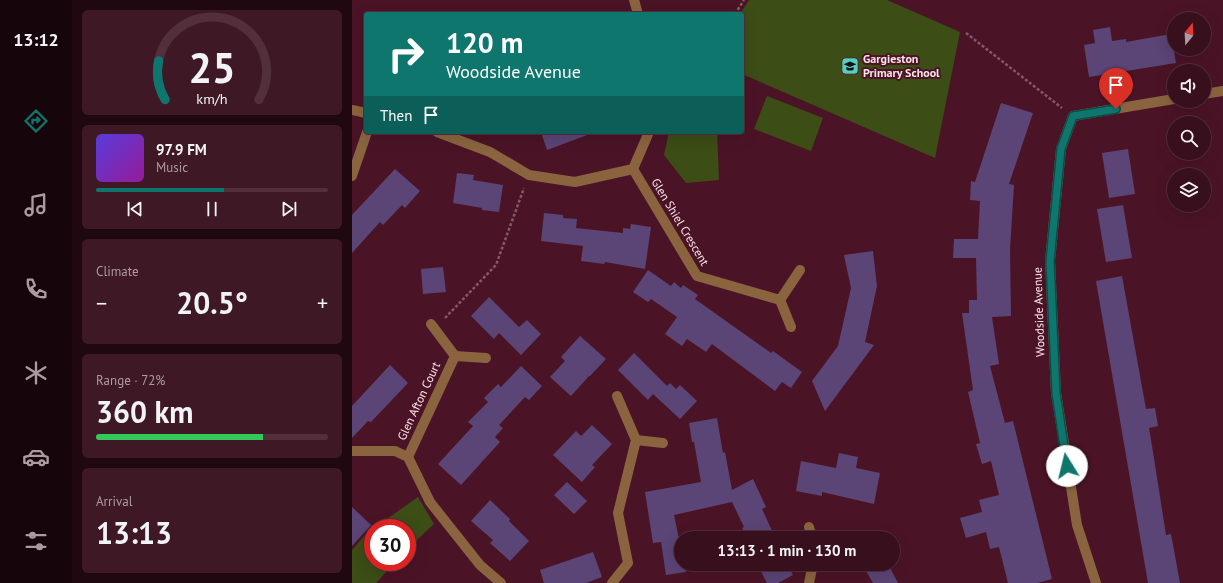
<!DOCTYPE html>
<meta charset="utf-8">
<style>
body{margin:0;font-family:"PT Sans",sans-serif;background:#3f1825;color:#f1f3f6;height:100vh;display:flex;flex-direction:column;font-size:15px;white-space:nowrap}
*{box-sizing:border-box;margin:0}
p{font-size:13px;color:#ab9ca3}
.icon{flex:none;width:22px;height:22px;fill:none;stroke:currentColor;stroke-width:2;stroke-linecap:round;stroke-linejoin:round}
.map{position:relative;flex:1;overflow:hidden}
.panel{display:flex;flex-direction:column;gap:10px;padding:10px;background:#1f080f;width:280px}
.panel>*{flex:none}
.hud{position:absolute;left:12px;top:12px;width:380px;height:122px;border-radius:4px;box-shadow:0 4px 16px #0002,0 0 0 1px #522f3b;background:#0f766e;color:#fff;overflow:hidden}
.needle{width:26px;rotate:18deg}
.controls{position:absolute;left:815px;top:12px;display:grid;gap:8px}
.controls a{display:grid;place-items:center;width:44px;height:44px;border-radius:50%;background:#380f1c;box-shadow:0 4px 16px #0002,0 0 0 1px #522f3b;font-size:20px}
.speed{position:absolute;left:12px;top:519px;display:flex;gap:8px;font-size:20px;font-weight:700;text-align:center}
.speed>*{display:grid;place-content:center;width:52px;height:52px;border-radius:50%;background:#380f1c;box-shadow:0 4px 16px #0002,0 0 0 1px #522f3b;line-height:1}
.speed .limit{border:6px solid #d22;background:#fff;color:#111}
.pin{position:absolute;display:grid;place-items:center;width:34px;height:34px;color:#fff;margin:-41px -17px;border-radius:50% 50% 50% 0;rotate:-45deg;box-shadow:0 0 4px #0007}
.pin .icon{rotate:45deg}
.me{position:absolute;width:44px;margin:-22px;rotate:351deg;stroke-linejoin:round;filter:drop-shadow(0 0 3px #0008)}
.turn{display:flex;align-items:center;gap:14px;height:84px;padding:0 16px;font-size:18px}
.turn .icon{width:52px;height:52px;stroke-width:2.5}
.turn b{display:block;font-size:28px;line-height:34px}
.then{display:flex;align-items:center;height:38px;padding:0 16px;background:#0003;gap:8px;font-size:15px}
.big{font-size:30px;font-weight:700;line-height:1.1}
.panel .widget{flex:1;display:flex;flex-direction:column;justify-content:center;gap:6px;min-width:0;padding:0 14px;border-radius:6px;background:#3f1825}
.panel .dial{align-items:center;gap:0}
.dial svg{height:104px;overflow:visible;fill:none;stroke:#522f3b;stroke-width:7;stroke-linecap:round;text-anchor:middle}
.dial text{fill:#f1f3f6;stroke:none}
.song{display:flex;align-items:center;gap:12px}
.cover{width:48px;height:48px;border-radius:6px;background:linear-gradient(135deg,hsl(250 70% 55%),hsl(300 70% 35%))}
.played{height:4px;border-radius:2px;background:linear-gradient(90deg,#0f766e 55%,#522f3b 55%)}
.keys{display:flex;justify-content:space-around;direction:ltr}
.heat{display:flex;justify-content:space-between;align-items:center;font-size:22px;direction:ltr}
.charge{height:6px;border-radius:3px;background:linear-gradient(90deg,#34c759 72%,#522f3b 0)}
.trip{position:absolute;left:322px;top:531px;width:226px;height:40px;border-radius:20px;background:#380f1c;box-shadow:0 4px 16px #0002,0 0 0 1px #522f3b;font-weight:700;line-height:40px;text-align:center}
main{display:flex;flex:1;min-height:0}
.menu{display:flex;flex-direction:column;width:72px;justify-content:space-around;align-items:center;background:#16060b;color:#ab9ca3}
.menu .icon{width:28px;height:28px}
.menu .current{color:#0f766e}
.menu b{font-size:18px;color:#f1f3f6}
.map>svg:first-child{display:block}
.green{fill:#3c4d16}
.building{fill:#5b4476}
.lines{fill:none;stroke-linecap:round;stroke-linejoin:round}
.path{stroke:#845865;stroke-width:2.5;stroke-dasharray:3 2;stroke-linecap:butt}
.minor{stroke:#8a643f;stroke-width:10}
.route-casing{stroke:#0a4d48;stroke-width:10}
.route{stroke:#0f766e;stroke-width:7}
.labels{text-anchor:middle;stroke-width:4;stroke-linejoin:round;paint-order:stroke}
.poi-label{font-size:12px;font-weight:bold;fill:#fbe4e9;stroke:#4b1426;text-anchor:start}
.street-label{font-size:12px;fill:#fbe4e9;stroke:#4b1426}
</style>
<main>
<nav class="menu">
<b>13:12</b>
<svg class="icon current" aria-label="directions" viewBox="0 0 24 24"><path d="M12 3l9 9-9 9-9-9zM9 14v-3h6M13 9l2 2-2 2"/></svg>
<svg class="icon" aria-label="music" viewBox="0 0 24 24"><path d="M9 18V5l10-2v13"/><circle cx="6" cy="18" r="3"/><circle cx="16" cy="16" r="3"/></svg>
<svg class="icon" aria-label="phone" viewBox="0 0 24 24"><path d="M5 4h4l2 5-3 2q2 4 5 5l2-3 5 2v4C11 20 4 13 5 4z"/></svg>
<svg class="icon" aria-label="climate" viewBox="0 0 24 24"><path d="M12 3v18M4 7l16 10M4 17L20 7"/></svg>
<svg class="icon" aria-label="car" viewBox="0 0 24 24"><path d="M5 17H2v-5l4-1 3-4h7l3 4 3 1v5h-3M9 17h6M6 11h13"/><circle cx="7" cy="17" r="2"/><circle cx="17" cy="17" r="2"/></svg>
<svg class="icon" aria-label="filters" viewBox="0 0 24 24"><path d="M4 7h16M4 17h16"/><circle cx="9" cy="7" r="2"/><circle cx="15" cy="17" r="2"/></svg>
</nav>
<section class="panel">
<div class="widget dial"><svg viewBox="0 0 100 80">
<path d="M14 69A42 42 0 1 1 86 69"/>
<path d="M14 69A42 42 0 0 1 9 39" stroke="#0f766e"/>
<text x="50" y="56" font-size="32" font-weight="700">25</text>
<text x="50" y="72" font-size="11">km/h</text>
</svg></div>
<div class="widget">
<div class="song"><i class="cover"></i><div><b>97.9 FM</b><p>Music</p></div></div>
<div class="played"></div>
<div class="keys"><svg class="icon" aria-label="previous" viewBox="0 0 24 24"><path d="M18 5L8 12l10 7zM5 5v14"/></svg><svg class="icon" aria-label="pause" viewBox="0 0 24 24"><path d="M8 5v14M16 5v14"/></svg><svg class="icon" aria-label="next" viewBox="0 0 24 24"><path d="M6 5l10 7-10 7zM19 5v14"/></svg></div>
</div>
<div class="widget"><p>Climate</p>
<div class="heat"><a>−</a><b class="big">20.5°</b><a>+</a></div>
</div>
<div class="widget"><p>Range · 72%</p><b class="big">360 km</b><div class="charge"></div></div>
<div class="widget"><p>Arrival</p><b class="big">13:13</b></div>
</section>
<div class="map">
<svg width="871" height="583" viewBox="0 0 871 583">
<rect width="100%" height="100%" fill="#4b1426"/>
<g class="green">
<path d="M397,0H535L608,32L583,158L390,74V14H388Z"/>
<path d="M415,96L471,118L459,151L402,129Z"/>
<path d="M317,132H365L367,180L334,183L312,155Z"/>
<path d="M66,497L82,524L55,549V528H22Z"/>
<path d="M21,529V562H43L24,583H0V550L15,533Z"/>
</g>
<g class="building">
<path d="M758,27L760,41L774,39V42L819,34L824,63L737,77L732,45L743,43L741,30Z"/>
<path d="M649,103L681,113L657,184L662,185L658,249L659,316L640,317L647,364L638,366L653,423L661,421L700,579L685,583H656L647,547L638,549L634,532L614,538L608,518L630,512L627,500L647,495L639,461L630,464L624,444L628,443L616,392L621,390L610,313H617V300H625L624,258H601L602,239H626L628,201L618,200L619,181L623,182Z"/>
<path d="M189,132H238V134L195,150Z"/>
<path d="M776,149L783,194L757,198L750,153Z"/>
<path d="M43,169L68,191L53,208L50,205L31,225L28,222L0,253V215Z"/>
<path d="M105,173L122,175L121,180L151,185L147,212L130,210V208L101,203Z"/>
<path d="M771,205L780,258L754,262L745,209Z"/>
<path d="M192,213L211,215V218L225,219L224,228L271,233V228L278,229L279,224L299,227L293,269L253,262L252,264L229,261L231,246L189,241Z"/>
<path d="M521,251L525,286L513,342L522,345L473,411L460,381L486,346L499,288L492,255Z"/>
<path d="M91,267L94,292L71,294L69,269Z"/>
<path d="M296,270L319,286L322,282L329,288L331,285L346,295L343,299L419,353L421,351L450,372L439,388L430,382L423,391L360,344L354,352L335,339L330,346L313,334L325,317L299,299L296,302L281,292Z"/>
<path d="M770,276L794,409L803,408L806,426L797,428L801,452L814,535L819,534L828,583H796L744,281Z"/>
<path d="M137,297L167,327L175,320L189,334L169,355L147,333L142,339L119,316Z"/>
<path d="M228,336L254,359L238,376H237L219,396L198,377L213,361L209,357Z"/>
<path d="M282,353L315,386L318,383L324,389L328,385L345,401L328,419L301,394L296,400L266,370Z"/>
<path d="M38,365L56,383L19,422L16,421L0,438V406Z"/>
<path d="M169,366L190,386L177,400L173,397L147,425L151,428L143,437L148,442L109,485L86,464L121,426L116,422L136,402L132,398L146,384L149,387Z"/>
<path d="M365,418L371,453L373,452L380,490L401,479L414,507L410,509L422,535L416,538H395L390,528L392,527L380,502L322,515L329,548V564H332L334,572L314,575L309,542L301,543L293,492L349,482L342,442H340L337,423Z"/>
<path d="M240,425L260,444L240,465L243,467L230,482L201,455L224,431L229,436Z"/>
<path d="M487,453L506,457L504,468L528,473L522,504L470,492V496L444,491L449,461L484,468Z"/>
<path d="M215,482L235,501L222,514L202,495Z"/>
<path d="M138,500L158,519L157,521L177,541L158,561L138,543L141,540L119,521Z"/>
<path d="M0,507L19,525L0,546Z"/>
<path d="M241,552L250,577L234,583H192L188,570Z"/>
<path d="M405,564H435L441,575L426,583H415Z"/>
<path d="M510,564H536L546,583H521Z"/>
</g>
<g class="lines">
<g class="path">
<path d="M383,14L392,0"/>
<path d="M614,33L710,108"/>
<path d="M93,318L144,265L172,188"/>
</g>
<g class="minor">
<path d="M282,0L286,14"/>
<path d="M852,94L871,91"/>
<path d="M0,110L14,113"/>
<path d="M85,132L138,152L177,175L223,182L281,169L297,132"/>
<path d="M281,169L345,276L428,300L439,327"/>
<path d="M0,176L15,132"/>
<path d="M428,300L448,270"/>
<path d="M103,356L134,358"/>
<path d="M284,440L311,443"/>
<path d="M0,451H43L56,457L78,502L128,565L149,583"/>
<path d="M56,457L103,356L79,324"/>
<path d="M457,527L460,538"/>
<path d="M260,583L276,563L266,513L284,440L265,396"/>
<path d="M457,583L461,564"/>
<path d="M744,583L725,525L704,393L698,261L709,149L721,116L822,99"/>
</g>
</g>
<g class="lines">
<defs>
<path id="route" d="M715,466L704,393L698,261L709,149L721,116L764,109"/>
</defs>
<use href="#route" class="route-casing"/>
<use href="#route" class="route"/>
</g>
<defs>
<symbol id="school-square" viewBox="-11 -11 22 22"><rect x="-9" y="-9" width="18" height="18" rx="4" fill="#58cec0" stroke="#4b1426"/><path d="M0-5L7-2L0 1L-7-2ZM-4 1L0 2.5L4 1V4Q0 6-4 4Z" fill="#111"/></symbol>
</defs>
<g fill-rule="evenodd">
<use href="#school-square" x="488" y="56" width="20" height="20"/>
</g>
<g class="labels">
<g class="poi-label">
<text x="511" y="63">Gargieston<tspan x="511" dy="14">Primary School</tspan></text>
</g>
<g class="street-label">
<text transform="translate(328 222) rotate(59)" y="4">Glen Shiel Crescent</text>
<text transform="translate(687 312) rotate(-92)" y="4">Woodside Avenue</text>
<text transform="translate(67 401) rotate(-65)" y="4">Glen Afton Court</text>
</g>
</g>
</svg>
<div class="controls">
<a><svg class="needle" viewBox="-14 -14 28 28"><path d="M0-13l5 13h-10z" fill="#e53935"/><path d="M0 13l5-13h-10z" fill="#ab9ca3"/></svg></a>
<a><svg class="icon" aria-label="sound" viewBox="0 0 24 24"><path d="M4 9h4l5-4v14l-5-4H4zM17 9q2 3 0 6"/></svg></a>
<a><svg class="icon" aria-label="search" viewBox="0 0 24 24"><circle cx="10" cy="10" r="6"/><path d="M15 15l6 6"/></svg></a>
<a><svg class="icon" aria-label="layers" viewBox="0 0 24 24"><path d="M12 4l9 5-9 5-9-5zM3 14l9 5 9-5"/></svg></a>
</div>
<div class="speed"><div class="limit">30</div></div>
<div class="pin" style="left:764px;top:109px;background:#d93025"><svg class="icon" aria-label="arrive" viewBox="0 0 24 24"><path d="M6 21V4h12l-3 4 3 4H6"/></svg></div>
<svg class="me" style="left:715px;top:466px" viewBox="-20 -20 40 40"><circle r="19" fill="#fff"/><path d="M0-13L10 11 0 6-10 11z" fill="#0f766e"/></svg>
<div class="trip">13:13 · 1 min · 130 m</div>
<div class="hud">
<div class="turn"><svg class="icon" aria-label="right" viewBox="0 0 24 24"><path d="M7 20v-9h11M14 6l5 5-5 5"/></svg><div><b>120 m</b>Woodside Avenue</div></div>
<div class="then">Then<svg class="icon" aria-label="arrive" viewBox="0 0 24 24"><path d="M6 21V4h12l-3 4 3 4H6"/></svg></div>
</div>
</div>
</main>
